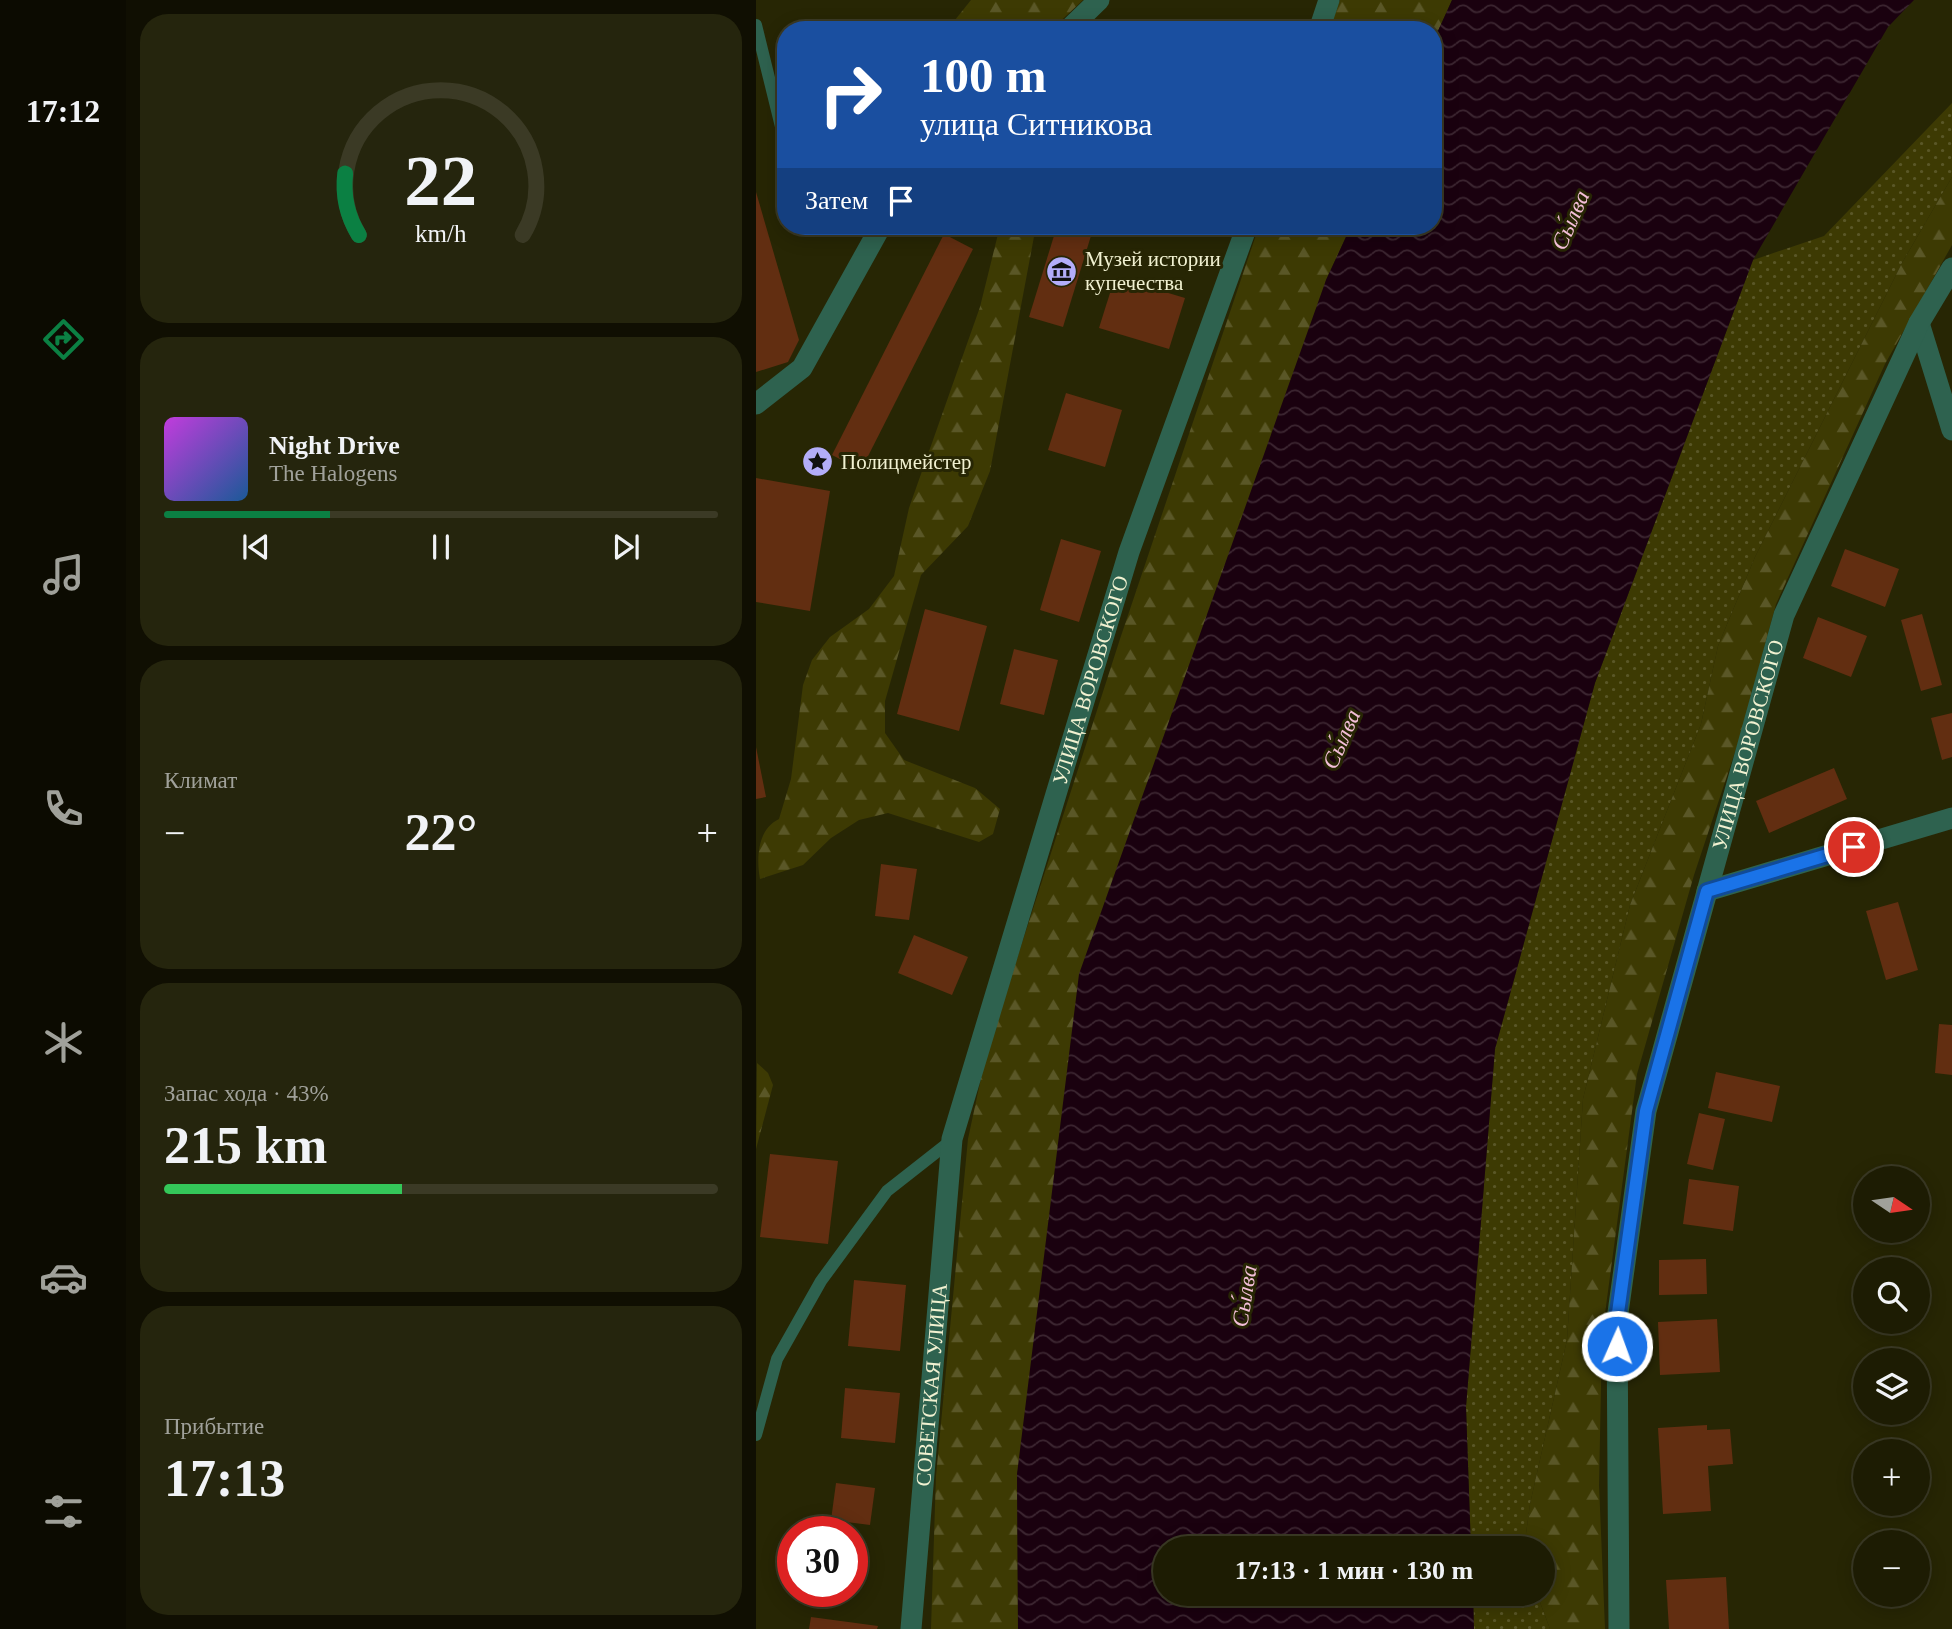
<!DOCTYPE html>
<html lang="ru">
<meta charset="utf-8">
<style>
body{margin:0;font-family:"Times New Roman",serif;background:#25250d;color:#f1f3f6;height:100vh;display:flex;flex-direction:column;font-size:26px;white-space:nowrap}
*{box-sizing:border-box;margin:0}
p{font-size:23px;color:#a0a19a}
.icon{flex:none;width:38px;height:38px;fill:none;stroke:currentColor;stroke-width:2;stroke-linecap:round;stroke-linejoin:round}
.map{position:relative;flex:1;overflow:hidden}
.panel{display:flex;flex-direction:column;gap:14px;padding:14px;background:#100f02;width:630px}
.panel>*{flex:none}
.banner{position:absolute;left:21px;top:21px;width:665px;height:214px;border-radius:28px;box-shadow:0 4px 18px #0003,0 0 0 2px #3b3a25;background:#1a4fa0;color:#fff;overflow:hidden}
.needle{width:46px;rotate:103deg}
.buttons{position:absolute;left:1097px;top:1166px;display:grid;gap:14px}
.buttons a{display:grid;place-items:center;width:77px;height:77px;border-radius:50%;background:#1d1c03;box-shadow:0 4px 18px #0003,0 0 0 2px #3b3a25;font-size:35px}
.speed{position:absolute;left:21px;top:1516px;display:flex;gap:14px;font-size:35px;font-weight:700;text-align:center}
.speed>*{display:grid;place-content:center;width:91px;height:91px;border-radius:50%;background:#1d1c03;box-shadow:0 4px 18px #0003,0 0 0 2px #3b3a25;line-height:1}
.speed .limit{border:10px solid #d22;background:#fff;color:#111}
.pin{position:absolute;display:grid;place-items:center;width:60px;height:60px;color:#fff;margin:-30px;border:4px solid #fff;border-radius:50%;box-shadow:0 2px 7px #0007}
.me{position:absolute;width:77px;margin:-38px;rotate:2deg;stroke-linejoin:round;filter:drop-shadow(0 0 5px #0008)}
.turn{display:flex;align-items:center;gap:24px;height:147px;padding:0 28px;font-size:32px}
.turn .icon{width:91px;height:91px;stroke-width:2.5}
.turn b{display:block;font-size:49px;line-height:60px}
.then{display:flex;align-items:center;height:66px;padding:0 28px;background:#0003;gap:14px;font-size:26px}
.big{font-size:52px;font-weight:700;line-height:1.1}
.panel .widget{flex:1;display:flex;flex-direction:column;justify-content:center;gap:10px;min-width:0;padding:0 24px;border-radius:28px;background:#25250d}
.panel .dial{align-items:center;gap:0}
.dial svg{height:182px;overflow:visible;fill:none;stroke:#3b3a25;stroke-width:7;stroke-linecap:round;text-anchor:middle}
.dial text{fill:#f1f3f6;stroke:none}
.song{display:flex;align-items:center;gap:21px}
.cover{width:84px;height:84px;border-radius:10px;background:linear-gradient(135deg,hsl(290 70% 55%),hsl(210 70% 35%))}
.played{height:7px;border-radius:4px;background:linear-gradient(90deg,#0b8043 30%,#3b3a25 30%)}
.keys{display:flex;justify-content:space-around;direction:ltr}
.heat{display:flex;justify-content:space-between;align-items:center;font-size:38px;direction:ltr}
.charge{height:10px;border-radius:5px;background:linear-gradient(90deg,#34c759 43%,#3b3a25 0)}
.trip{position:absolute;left:397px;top:1536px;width:402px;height:70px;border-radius:35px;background:#1d1c03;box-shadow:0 4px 18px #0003,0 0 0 2px #3b3a25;font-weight:700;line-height:70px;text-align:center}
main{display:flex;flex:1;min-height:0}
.menu{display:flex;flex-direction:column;width:126px;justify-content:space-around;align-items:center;background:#0c0b01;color:#a0a19a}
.menu .icon{width:49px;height:49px}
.menu .on{color:#0b8043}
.menu b{font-size:32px;color:#f1f3f6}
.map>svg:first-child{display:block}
.grass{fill:url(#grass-dots)}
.forest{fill:url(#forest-firs)}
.water{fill:url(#water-waves)}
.building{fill:#622e11}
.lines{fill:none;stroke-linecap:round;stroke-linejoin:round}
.service{stroke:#2e624f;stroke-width:12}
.minor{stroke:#2e624f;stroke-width:21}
.tertiary{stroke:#2e624f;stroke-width:21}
.route-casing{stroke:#114b97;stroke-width:18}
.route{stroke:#1a73e8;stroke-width:12}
.labels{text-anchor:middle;stroke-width:6;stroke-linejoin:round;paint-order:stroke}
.poi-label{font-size:21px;fill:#f1f1d1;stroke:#272604;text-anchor:start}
.street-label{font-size:21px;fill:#f1f1d1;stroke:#272604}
.water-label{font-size:23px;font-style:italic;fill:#f3bed8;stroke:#272604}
</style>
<main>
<nav class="menu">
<b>17:12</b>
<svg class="icon on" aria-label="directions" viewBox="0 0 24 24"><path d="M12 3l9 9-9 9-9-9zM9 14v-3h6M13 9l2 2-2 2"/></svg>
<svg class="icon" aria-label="music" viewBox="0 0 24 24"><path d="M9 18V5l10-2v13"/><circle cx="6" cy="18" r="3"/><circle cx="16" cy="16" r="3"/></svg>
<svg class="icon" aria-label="phone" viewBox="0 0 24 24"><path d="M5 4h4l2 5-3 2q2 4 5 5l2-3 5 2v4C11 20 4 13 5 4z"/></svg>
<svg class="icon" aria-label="climate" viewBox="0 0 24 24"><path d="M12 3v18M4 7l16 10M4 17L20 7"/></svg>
<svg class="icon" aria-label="car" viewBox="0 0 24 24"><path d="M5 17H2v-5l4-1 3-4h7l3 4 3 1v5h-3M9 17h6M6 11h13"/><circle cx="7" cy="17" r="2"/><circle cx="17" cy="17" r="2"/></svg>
<svg class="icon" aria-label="filters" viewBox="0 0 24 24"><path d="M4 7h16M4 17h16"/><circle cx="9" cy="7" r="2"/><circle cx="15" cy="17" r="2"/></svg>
</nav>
<section class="panel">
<div class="widget dial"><svg viewBox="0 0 100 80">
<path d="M14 69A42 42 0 1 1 86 69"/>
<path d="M14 69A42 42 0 0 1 8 42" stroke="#0b8043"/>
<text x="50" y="56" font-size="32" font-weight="700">22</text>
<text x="50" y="72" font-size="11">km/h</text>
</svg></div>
<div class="widget">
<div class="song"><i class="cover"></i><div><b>Night Drive</b><p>The Halogens</p></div></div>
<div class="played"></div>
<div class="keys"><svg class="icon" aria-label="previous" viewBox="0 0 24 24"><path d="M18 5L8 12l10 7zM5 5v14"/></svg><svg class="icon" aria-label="pause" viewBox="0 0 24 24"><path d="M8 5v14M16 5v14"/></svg><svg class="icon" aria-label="next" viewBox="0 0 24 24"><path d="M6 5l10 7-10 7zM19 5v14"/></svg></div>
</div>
<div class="widget"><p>Климат</p>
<div class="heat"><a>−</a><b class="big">22°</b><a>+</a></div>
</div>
<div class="widget"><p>Запас хода · 43%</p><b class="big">215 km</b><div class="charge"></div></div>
<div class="widget"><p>Прибытие</p><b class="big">17:13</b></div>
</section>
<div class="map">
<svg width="1196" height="1629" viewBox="0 0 1196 1629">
<defs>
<pattern id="grass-dots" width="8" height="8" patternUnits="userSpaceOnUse" patternTransform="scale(1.75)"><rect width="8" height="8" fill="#3d3a03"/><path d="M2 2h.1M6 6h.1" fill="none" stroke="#5a5727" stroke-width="1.8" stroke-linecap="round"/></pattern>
<pattern id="forest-firs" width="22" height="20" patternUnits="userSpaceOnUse" patternTransform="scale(1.75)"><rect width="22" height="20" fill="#3d3a03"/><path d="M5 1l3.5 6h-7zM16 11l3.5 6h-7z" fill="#5a5727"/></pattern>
<pattern id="water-waves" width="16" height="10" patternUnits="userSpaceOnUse" patternTransform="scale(1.75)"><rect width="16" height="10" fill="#1a010f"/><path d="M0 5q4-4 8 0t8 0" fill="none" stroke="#3c2631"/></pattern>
</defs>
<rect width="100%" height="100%" fill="#272604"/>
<g class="grass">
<path d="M1196,103V177L1146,263L999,557L962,646L945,724L874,905L827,1099L811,1340L774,1504L768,1549H715L710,1407L739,1049L839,683L997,260L1068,236Z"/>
<path d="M717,1594H781L794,1629H718Z"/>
</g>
<g class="forest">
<path d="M215,0H327L295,30H191Z"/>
<path d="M584,0H696L677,42V30H573Z"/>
<path d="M1196,177V245L1129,364L1020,604L984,737L938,875L881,1074L846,1336L843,1485L849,1629H794L781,1594H788V1549H768L774,1504L811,1340L827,1099L874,905L945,724L962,646L999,557L1146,263Z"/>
<path d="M244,226H280L234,471L212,526L165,575L129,701V733L148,760L219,788L244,809L237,834L223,842L132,813L103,820L75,838L47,865L4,879C0,857 2,829 23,819L35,779L47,685L56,660L74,637L113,609L138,576L153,508L224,307Z"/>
<path d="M503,226H595L570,280L261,1474L262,1629H175L180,1476L212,1139L230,1055L364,639Z"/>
<path d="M1,1063L12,1073L17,1085L0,1149Z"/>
</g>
<path class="water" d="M696,0H1158L1132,27L997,260L839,683L739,1049L710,1407L715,1549H410V1594H717L718,1629H262L261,1474L323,974L570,280L595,226H677V42Z"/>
<g class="building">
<path d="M0,192L43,340L32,362L0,372Z"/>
<path d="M301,226H338L307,327L273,317Z"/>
<path d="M188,234L217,249L105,470L76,455Z"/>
<path d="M359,277L429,298L413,349L343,328Z"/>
<path d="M310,393L366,410L349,467L292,450Z"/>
<path d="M0,478L74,491L54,611L0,602Z"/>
<path d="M305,539L345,551L323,622L284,610Z"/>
<path d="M1089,549L1143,569L1129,607L1075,586Z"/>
<path d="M169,609L231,626L203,731L141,714Z"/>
<path d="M1166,614L1186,685L1165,691L1145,620Z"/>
<path d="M1062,617L1111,636L1095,677L1047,658Z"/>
<path d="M258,649L302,660L288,715L244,704Z"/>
<path d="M1196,713V757L1186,760L1175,718Z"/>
<path d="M0,747L10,797L0,799Z"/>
<path d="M1078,768L1091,799L1013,833L1000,801Z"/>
<path d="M125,864L161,869L153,920L119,916Z"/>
<path d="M1142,902L1162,970L1130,980L1110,911Z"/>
<path d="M158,935L212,957L196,995L142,973Z"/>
<path d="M1183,1024L1196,1025V1075L1179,1073Z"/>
<path d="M960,1072L1024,1086L1016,1122L952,1108Z"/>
<path d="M943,1113L969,1119L957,1170L931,1164Z"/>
<path d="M14,1154L82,1161L72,1244L4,1237Z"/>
<path d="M933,1179L983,1186L977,1231L927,1224Z"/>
<path d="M950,1259L951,1294L903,1295V1260Z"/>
<path d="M98,1280L150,1285L144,1351L92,1346Z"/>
<path d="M961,1319L964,1372L904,1375L902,1322Z"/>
<path d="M89,1388L144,1393L139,1443L85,1438Z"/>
<path d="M951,1425V1430L974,1429L977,1464L952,1466L955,1511L907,1514L902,1428Z"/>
<path d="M80,1483L119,1488L114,1525L75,1520Z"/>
<path d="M96,1545L106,1546L101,1586L96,1585Z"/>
<path d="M970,1577L973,1629H913L910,1580Z"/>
<path d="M55,1617L122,1626L121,1629H53Z"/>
</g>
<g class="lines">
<g class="service">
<path d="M0,25L30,147"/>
<path d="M0,1435L21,1359L65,1281L131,1191L196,1140"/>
</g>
<g class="minor">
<path d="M563,30L573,0"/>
<path d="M1163,323L1196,430"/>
<path d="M951,891L1196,818"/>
<path id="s1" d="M155,1629L196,1139L373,552L491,226"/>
<path id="s2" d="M863,1629L861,1320L890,1111L1028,615L1163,323L1196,268"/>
</g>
<g class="tertiary">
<path d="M312,30L343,0"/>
<path d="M0,404L46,368L125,226"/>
</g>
</g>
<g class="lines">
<defs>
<path id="route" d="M861,1346V1320L890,1111L951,891L1098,847"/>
</defs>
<use href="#route" class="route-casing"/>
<use href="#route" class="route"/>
</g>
<defs>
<symbol id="museum-disc" viewBox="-11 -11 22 22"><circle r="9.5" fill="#b3adf9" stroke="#272604"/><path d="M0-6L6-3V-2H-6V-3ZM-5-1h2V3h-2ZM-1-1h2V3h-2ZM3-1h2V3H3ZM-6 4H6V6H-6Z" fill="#111"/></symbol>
<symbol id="sight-disc" viewBox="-11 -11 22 22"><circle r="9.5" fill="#b3adf9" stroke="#272604"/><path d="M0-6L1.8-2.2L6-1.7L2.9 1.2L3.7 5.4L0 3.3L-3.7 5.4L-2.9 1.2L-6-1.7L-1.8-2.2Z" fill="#111"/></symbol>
</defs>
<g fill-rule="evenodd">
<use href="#museum-disc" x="288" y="254" width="35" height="35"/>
<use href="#sight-disc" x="44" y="444" width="35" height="35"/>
</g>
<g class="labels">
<g class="poi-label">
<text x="329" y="266">Музей истории<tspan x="329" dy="24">купечества</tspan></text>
<text x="85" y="469">Полицмейстер</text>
</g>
<g class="street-label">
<text dy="7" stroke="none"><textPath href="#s1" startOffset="971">УЛИЦА ВОРОВСКОГО</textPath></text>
<text dy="7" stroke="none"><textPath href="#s2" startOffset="900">УЛИЦА ВОРОВСКОГО</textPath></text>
<text dy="7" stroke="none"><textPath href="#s1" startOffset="245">СОВЕТСКАЯ УЛИЦА</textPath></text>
</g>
<g class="water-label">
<text transform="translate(814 220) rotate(-66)" y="8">Сы́лва</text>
<text transform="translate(585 739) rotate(-66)" y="8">Сы́лва</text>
<text transform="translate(488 1296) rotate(-81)" y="8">Сы́лва</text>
</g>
</g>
</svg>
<div class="buttons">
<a><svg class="needle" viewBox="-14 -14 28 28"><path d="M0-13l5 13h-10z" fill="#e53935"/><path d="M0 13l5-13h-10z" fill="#a0a19a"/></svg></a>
<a><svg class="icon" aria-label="search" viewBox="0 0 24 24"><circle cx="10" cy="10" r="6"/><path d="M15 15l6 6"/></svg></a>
<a><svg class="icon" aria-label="layers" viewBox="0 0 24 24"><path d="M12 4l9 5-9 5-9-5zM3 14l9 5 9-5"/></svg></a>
<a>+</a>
<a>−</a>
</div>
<div class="speed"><div class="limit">30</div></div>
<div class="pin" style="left:1098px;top:847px;background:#d93025"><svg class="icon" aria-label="arrive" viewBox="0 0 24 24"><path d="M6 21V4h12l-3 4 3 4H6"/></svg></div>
<svg class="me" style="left:861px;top:1346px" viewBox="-20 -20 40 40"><circle r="17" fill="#1a73e8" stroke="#fff" stroke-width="3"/><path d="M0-11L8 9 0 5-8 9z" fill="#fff"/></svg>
<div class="trip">17:13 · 1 мин · 130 m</div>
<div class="banner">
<div class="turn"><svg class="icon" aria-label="right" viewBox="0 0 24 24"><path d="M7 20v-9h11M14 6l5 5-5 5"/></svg><div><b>100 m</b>улица Ситникова</div></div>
<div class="then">Затем<svg class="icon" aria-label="arrive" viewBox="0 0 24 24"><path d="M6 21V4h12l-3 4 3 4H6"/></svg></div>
</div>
</div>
</main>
